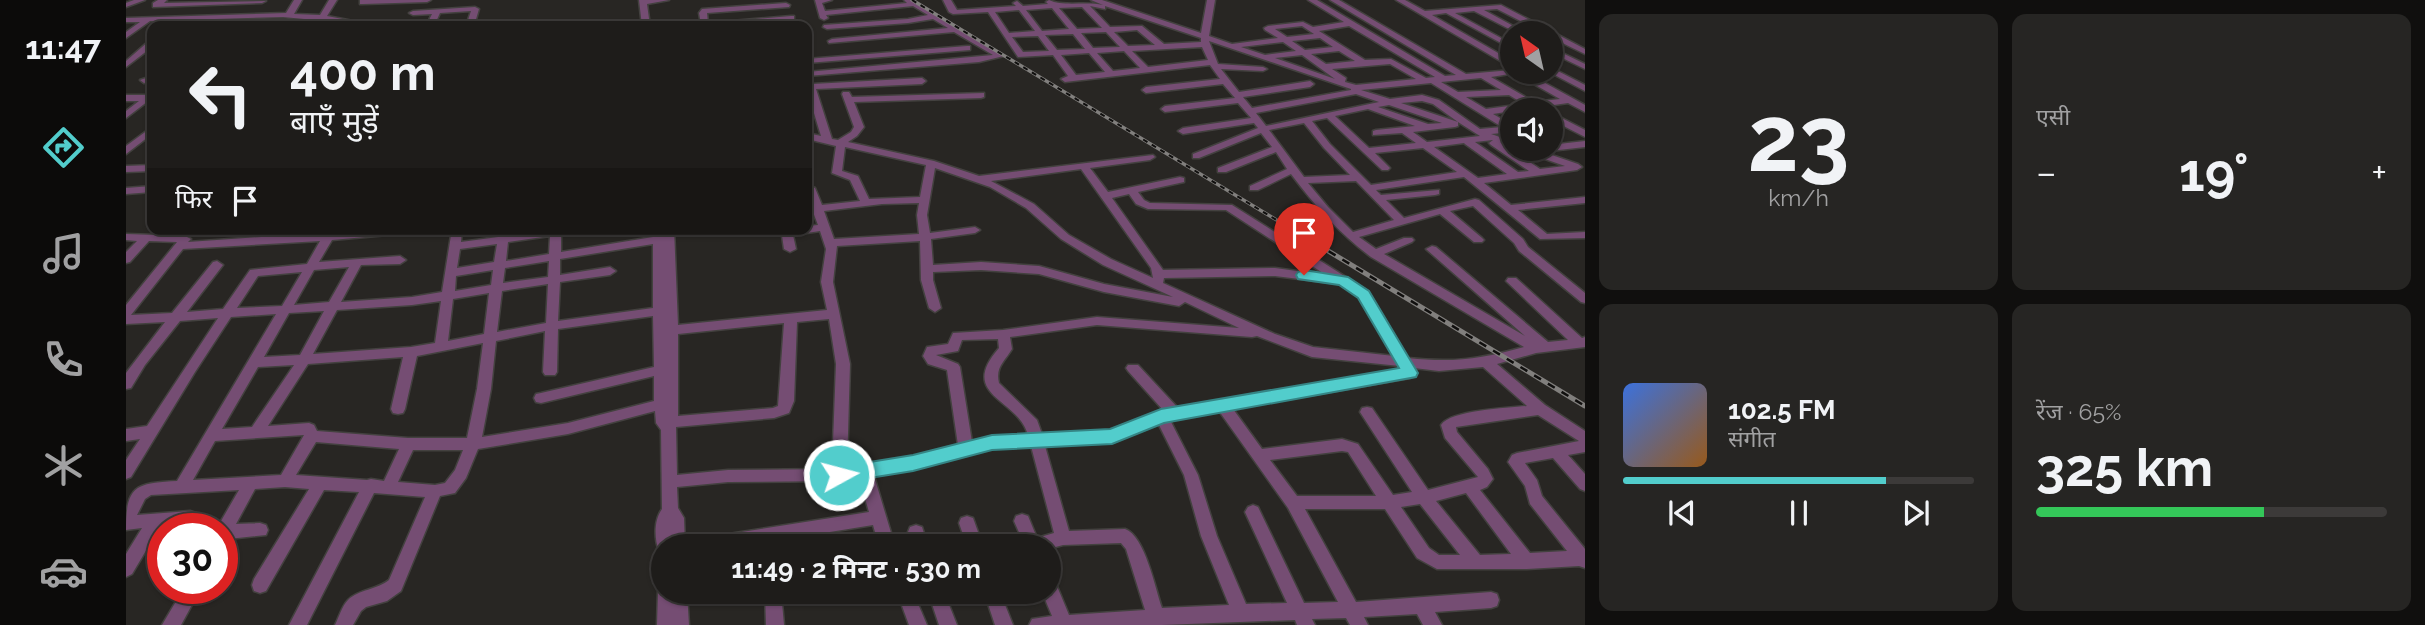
<!DOCTYPE html>
<html lang="hi">
<meta charset="utf-8">
<style>
body{margin:0;font-family:Raleway,"Noto Sans Devanagari",sans-serif;background:#262523;color:#f1f3f6;height:100vh;display:flex;flex-direction:column;font-size:26px;white-space:nowrap}
*{box-sizing:border-box;margin:0}
p{font-size:23px;color:#a1a1a2}
.icon{flex:none;width:38px;height:38px;fill:none;stroke:currentColor;stroke-width:2;stroke-linecap:round;stroke-linejoin:round}
.map{position:relative;flex:1;overflow:hidden}
.panel{display:flex;flex-direction:column;gap:14px;padding:14px;background:#100f0e;width:840px}
.panel>*{flex:none}
.banner{position:absolute;left:21px;top:21px;width:665px;height:214px;border-radius:14px;box-shadow:0 2px 5px #0004,0 0 0 2px #3c3a39;background:#1e1c1a;color:#f1f3f6;overflow:hidden}
.needle{width:46px;rotate:326deg}
.controls{position:absolute;left:1374px;top:21px;display:grid;gap:14px}
.controls a{display:grid;place-items:center;width:63px;height:63px;border-radius:50%;background:#1e1c1a;box-shadow:0 2px 5px #0004,0 0 0 2px #3c3a39;font-size:35px}
.speed{position:absolute;left:21px;top:513px;display:flex;gap:14px;font-size:35px;font-weight:700;text-align:center}
.speed>*{display:grid;place-content:center;width:91px;height:91px;border-radius:50%;background:#1e1c1a;box-shadow:0 2px 5px #0004,0 0 0 2px #3c3a39;line-height:1}
.speed .limit{border:10px solid #d22;background:#fff;color:#111}
.pin{position:absolute;display:grid;place-items:center;width:60px;height:60px;color:#fff;margin:-72px -30px;border-radius:50% 50% 50% 0;rotate:-45deg;box-shadow:0 0 7px #0007}
.pin .icon{rotate:45deg}
.me{position:absolute;width:77px;margin:-38px;rotate:83deg;stroke-linejoin:round;filter:drop-shadow(0 0 5px #0008)}
.turn{display:flex;align-items:center;gap:24px;height:147px;padding:0 28px;font-size:32px}
.turn .icon{width:91px;height:91px;stroke-width:2.5}
.turn b{display:block;font-size:49px;line-height:60px}
.then{display:flex;align-items:center;height:66px;padding:0 28px;background:#0003;gap:14px;font-size:26px}
.big{font-size:52px;font-weight:700;line-height:1.1}
.panel .widget{flex:1;display:flex;flex-direction:column;justify-content:center;gap:10px;min-width:0;padding:0 24px;border-radius:14px;background:#262523}
.panel .dial{align-items:center;gap:0}
.dial b{font-size:91px;line-height:1}
.song{display:flex;align-items:center;gap:21px}
.cover{width:84px;height:84px;border-radius:10px;background:linear-gradient(135deg,hsl(220 70% 55%),hsl(30 70% 35%))}
.played{height:7px;border-radius:4px;background:linear-gradient(90deg,#52cdcc 75%,#3c3a39 75%)}
.keys{display:flex;justify-content:space-around;direction:ltr}
.heat{display:flex;justify-content:space-between;align-items:center;font-size:38px;direction:ltr}
.charge{height:10px;border-radius:5px;background:linear-gradient(90deg,#34c759 65%,#3c3a39 0)}
.panel .tiles{flex:1;display:grid;gap:14px;grid-template-columns:repeat(2,1fr)}
.trip{position:absolute;left:525px;top:534px;width:410px;height:70px;border-radius:35px;background:#1e1c1a;box-shadow:0 2px 5px #0004,0 0 0 2px #3c3a39;font-weight:700;line-height:70px;text-align:center}
main{display:flex;flex:1;min-height:0}
.dock{display:flex;flex-direction:column;width:126px;justify-content:space-around;align-items:center;background:#0c0b0a;color:#a1a1a2}
.dock .icon{width:49px;height:49px}
.dock .active{color:#52cdcc}
.dock b{font-size:32px;color:#f1f3f6}
.map>svg:first-child{display:block}
.lines{fill:none;stroke-linecap:round;stroke-linejoin:round}
.minor-casing{stroke:#43413f;stroke-width:3}
.minor{fill:#754d73;fill-rule:evenodd}
.rail-far1-casing{stroke:#817f7d;stroke-width:3.5}
.rail-casing{stroke:#817f7d;stroke-width:5}
.rail-far1{stroke:#100f0e;stroke-width:2;stroke-dasharray:5;stroke-linecap:butt}
.rail{stroke:#100f0e;stroke-width:2.5;stroke-dasharray:8;stroke-linecap:butt}
.route{fill:#52cdcc;stroke:#358585;stroke-width:2}
</style>
<main>
<nav class="dock">
<b>11:47</b>
<svg class="icon active" aria-label="directions" viewBox="0 0 24 24"><path d="M12 3l9 9-9 9-9-9zM9 14v-3h6M13 9l2 2-2 2"/></svg>
<svg class="icon" aria-label="music" viewBox="0 0 24 24"><path d="M9 18V5l10-2v13"/><circle cx="6" cy="18" r="3"/><circle cx="16" cy="16" r="3"/></svg>
<svg class="icon" aria-label="phone" viewBox="0 0 24 24"><path d="M5 4h4l2 5-3 2q2 4 5 5l2-3 5 2v4C11 20 4 13 5 4z"/></svg>
<svg class="icon" aria-label="climate" viewBox="0 0 24 24"><path d="M12 3v18M4 7l16 10M4 17L20 7"/></svg>
<svg class="icon" aria-label="car" viewBox="0 0 24 24"><path d="M5 17H2v-5l4-1 3-4h7l3 4 3 1v5h-3M9 17h6M6 11h13"/><circle cx="7" cy="17" r="2"/><circle cx="17" cy="17" r="2"/></svg>
</nav>
<div class="map">
<svg width="1459" height="625" viewBox="0 0 1459 625">
<rect width="100%" height="100%" fill="#282623"/>
<g class="lines">
<defs>
<g id="minor">
<path d="M8,0H19L0,7V3Z"/>
<path d="M32,0H41L38,3L140,1L136,3L27,7V3Z"/>
<path d="M168,0H176L168,14L194,15L203,0H211L201,16L253,26L157,17L24,21L0,38V32L14,22H0V18L160,13Z"/>
<path d="M234,0H305L301,2L237,4H234Z"/>
<path d="M513,0H543L521,4L524,26H516Z"/>
<path d="M689,0H706L696,3L699,11L781,3L778,0H787L878,56L853,62L681,76V72L867,55L828,32L703,43L702,41L706,39L822,28L807,19L782,23L701,29L697,27L698,25L782,19L802,15L787,6L700,15L702,18L698,20L694,18Z"/>
<path d="M817,0H825L831,10L890,6L887,3L891,1L897,6L922,4L920,2L923,0C937,7 960,1 977,5L965,0H976L1075,33L1081,0H1089L1083,36L1106,44L1152,38L1139,30L1138,28L1142,26L1177,22L1187,27L1218,22L1182,0H1191L1319,76L1330,75L1204,0H1213L1340,74L1386,70V72H1399L1459,105V112L1442,103L1414,107L1410,110L1405,108L1367,114L1386,125V132L1365,134L1386,141V147L1375,143L1414,169L1439,166L1396,151L1394,149H1408L1452,164L1456,167L1451,170L1358,183L1385,205L1459,197V203L1392,210L1421,234L1459,232V238L1414,239L1338,177L1250,190L1255,195L1313,190V194L1309,195L1260,200L1278,218L1349,199L1353,200L1397,239L1402,247L1459,293V303L1455,302L1393,251L1388,243L1347,206L1324,211L1356,238L1358,240L1356,242H1348L1314,214L1233,237L1250,249L1278,238H1286L1288,240L1286,242L1258,254L1399,336L1300,249L1306,246L1310,247L1422,342L1442,340L1380,281L1382,278H1390L1456,338L1459,337V347L1410,353L1371,364L1419,405L1459,431V452L1442,455L1459,474V491L1454,489L1427,458L1399,463L1411,480L1416,496L1459,549V568L1453,566L1401,569H1311L1291,558L1259,509H1179L1230,602L1365,592L1371,594L1373,600L1371,606L1365,608L1309,612L1316,625H1297L1291,614L1238,617L1242,625H1224L1220,618L1186,619L1189,625H1171L1169,620L1036,625H903L906,619L926,616L916,592H922V577L928,579L943,615L1019,610L1000,549L995,543L937,545L922,549V546H899L888,521L890,516L896,514L902,516L911,538L928,533L905,446L866,448L787,469L748,476L769,546H753L747,525L617,546H597L595,541L597,536L603,534L743,512L733,478L713,481L602,482L551,487L552,508L558,518L559,546H537V553L533,551C528,538 528,520 536,509L535,430L530,423L529,411L442,434L352,449L340,478L329,493L314,496L275,591L261,601L240,607L235,611L227,625H209C213,617 216,606 222,600C233,589 251,590 263,580L299,497L248,493L181,625H163L233,492L198,490L140,591L134,593L128,591L126,585L128,579L183,489L159,487L129,489L110,524L134,523L140,525L142,530L140,535L102,539L96,542V528H91L113,490L25,495L19,499L11,515L64,511L70,513L72,518L70,523L34,527L6,574L0,577V554L16,528L0,530C0,486 9,483 51,481L150,314L105,317L69,372L5,477L0,479V460L14,439L0,441V429L21,426L92,318L54,321L19,365L5,388L0,389V373L39,322L0,324V305L51,242L23,241L4,262L0,263V252L11,241L0,240V234L59,236L65,239L62,242L253,229H300L295,232L206,240L193,262L274,256L280,260L274,264L235,265L215,302L286,297L316,292L326,229H336L335,242L372,237L373,229H383V235L435,229V252L527,237V229H537L538,236V229H548L552,325L701,310L695,282L700,249L694,231L667,235L670,249L664,252L658,249L655,229H681V226L692,225L687,212L684,209L686,207L681,192V185L689,188L696,205L734,201L724,180L706,173L710,146L681,139V133L695,136L681,90L687,84L796,78L800,81L796,84L690,89L706,139L712,140L725,132L728,127L716,94L717,92H723L726,97L858,93V97L855,98L728,102L738,127L731,136L722,142L808,161L853,176L1027,155L1029,157L1024,160L964,168L982,192L1054,177L1058,178V182L1012,192L1018,200L1024,203L1106,205L1242,291L1282,358C1327,363 1355,359 1398,347L1245,257C1213,233 1189,206 1165,174L1132,190H1124V186L1161,169L1150,152L1100,172H1092V168L1146,147L1135,133L1073,158H1067V154L1132,128L1128,123L1057,134L1052,131L1057,128L1125,118L1112,103L1039,112L1035,109L1039,106L1109,98L1097,84L1020,93L1016,90L1020,87L1094,79L1084,65L939,82L935,79L942,76L927,55L892,57L862,12L827,14L823,12ZM964,6L979,9V6L1075,38V42L1038,44L1016,26L984,27ZM956,7L976,28L951,29L933,8ZM926,8L943,29L916,31L900,10ZM893,10L909,31L883,33L869,12ZM1176,26L1188,34L1161,37L1149,29ZM1223,26L1309,77L1300,78L1265,59L1239,60L1193,31ZM1011,30L1029,45L1002,46L988,32ZM980,32L994,47L967,48L955,33ZM947,34L959,49L931,50L919,35ZM912,36L923,51L897,52L886,37ZM1194,38L1207,47L1179,50L1166,41ZM1083,41L1225,89V90L1126,108L1117,97L1184,87L1188,84L1184,81L1113,92L1095,69L1137,71L1141,69L1137,67L1092,64ZM1157,42L1170,51L1139,55L1115,47ZM1076,47L1082,60L1022,67L1006,51ZM998,51L1014,68L987,71L971,53ZM1213,51L1229,61L1200,64L1185,54ZM963,53L979,72L950,75L935,55ZM1176,55L1209,79L1149,58ZM1264,64L1290,79L1230,85L1219,82L1220,78L1206,69ZM1390,73V74L1434,99L1408,102L1365,77ZM1355,78L1375,90L1332,92L1315,82ZM1305,83L1376,127L1354,129L1313,100L1296,95L1264,99L1235,90ZM1230,94L1253,102L1140,126L1130,113ZM1383,95L1398,104L1360,109L1340,97ZM1296,101L1307,104L1332,122L1275,103ZM1263,105L1316,123L1302,124L1252,107ZM1242,109L1289,126L1250,130L1247,131V135L1276,133L1290,143L1243,148L1209,116ZM1201,118L1256,170H1262L1264,168L1249,153L1297,148L1331,172L1245,185L1204,144L1186,121ZM1332,122L1354,136L1301,142L1287,132L1329,127L1332,126ZM1178,123L1198,148L1224,175L1178,177L1143,130ZM1367,140L1363,143L1365,145L1403,171L1392,172L1349,142ZM1338,143L1339,144L1381,174L1352,178L1308,147ZM719,147L800,165L794,197L743,199L732,176L716,171ZM809,168L864,187L900,208L935,239L977,265L1047,297L978,284L913,266L855,262L807,265L805,239L849,233L854,230L849,227L804,233L801,215ZM955,169L1025,268L1027,278L985,259L943,235L908,204L865,181ZM1230,181L1268,220L1227,232L1202,207L1182,183ZM1003,194L1010,204L1022,209L1100,210L1200,275L1149,268L1037,270L986,198ZM793,203L791,215L793,234L708,239L698,211L756,204ZM424,236L423,254L380,261L382,242ZM194,241L181,264L124,270L97,309L61,312L97,265L91,261L87,262L46,313L5,315L57,249ZM794,241L795,280L803,308L809,312L815,308L807,280V272L855,270L913,274L978,292L1053,306L1059,302L1113,328L971,317L877,330L827,333L822,344L801,347L797,356L802,364L821,370L832,445L787,457L721,468L724,364L707,282L711,246ZM371,244L368,262L331,268L334,249ZM527,244V308L432,321L434,282L484,275L490,271L484,267L434,275V259ZM423,261L422,277L377,283L379,268ZM223,267L203,302L168,305L188,270ZM367,270L365,285L329,291L330,276ZM176,272L156,306L111,308L132,276ZM1149,276L1214,284L1234,297L1268,356L1187,347L1149,334L1037,283L1038,278ZM422,284L420,323L371,332L376,291ZM363,293L358,334L322,341L327,299ZM315,301L309,343L285,347L187,354L211,310L286,305ZM198,311L174,355L138,357L163,313ZM527,316L528,367L415,393L410,394L408,398L410,402L415,403L528,376V401L442,423L356,437L365,389L370,341L419,331L417,372L419,375H429L431,372L432,329ZM703,319L710,364L706,469L602,470L551,475L550,427L648,418L663,413L668,401L671,322ZM658,323L652,406L647,408L552,416V334ZM971,325L1126,337L1131,336L1186,357L1274,366L1275,370L1052,408L1012,365H1002L1000,368L1002,371L1037,410L985,431L916,434L911,420L873,383C869,367 879,361 886,349L884,337ZM872,339L873,348C831,396 892,398 902,435L866,436L846,442L834,367L832,364L810,355L832,351L836,340ZM357,343L351,389L341,438H282L191,431L188,425L183,423L142,426L182,364L277,357L265,409L267,413L272,414L277,413L279,409L291,356ZM168,365L126,427L96,429L132,367ZM1357,367L1401,406C1382,408 1325,410 1315,425L1319,438L1352,477L1302,490L1246,408L1241,407L1236,408L1234,412L1286,492L1267,495L1232,444L1216,439L1136,449L1107,409L1284,378L1289,376L1291,373L1288,368L1313,371ZM1093,411L1162,508L1212,602L1178,603L1132,507L1127,505L1122,507L1119,512L1161,603L1120,604L1091,536L1072,475L1044,420ZM1412,415L1453,441L1391,453L1386,455L1382,462L1399,486L1404,504L1441,551L1404,553L1354,490L1361,487L1367,479L1362,469L1331,432L1330,427ZM1032,423L1058,475L1075,536L1103,605L1036,608C1029,588 1019,536 999,529L943,531L919,446L986,443ZM178,435L155,475L67,480L89,441ZM190,442L273,449L258,481L245,479L241,480L170,475ZM287,450H337L329,470L319,483L309,485L272,482ZM1216,451L1222,452L1250,496H1171L1144,460ZM1340,493L1385,554L1354,555L1310,501ZM1294,504L1334,555H1313L1303,548L1275,507Z"/>
<path d="M1270,0H1279L1299,11L1375,5L1459,49V54L1424,37V33H1418L1371,9L1358,10L1400,33H1391L1348,11L1329,13L1386,44V49L1320,13L1306,15L1386,61V66H1383Z"/>
<path d="M660,3L664,5L663,7L581,13L582,23L665,16H668V20L597,26H570L575,24L573,13L576,9Z"/>
<path d="M349,7L353,9L348,26H340L345,11L314,13L308,26H300L306,14L287,15L283,13L287,11Z"/>
<path d="M23,41H26V47L0,67V61Z"/>
<path d="M841,46H844V50L681,63V59Z"/>
<path d="M1424,47L1459,64V69L1424,52Z"/>
<path d="M1424,67L1459,85V91L1423,72Z"/>
<path d="M26,76V81L18,83L14,80Z"/>
<path d="M0,95H22L26,98L0,118V111L13,101H0Z"/>
<path d="M1424,112L1459,130V137L1424,119Z"/>
<path d="M26,127V134L0,154V146Z"/>
<path d="M1459,141V147L1424,151L1420,149H1424V145Z"/>
<path d="M26,165V171L0,172V166Z"/>
<path d="M26,186V192L0,194V188Z"/>
<path d="M841,516L847,518L857,546H841L833,523L835,518Z"/>
<path d="M790,525L796,527L802,546H786L782,532L784,527Z"/>
<path d="M537,585V592H561L563,625H531L532,592L534,586Z"/>
<path d="M58,588H75L55,625H36Z"/>
<path d="M639,592H655L658,625H640Z"/>
<path d="M771,592H787L801,625H783Z"/>
<path d="M802,592H818L831,625H813Z"/>
<path d="M858,592H874L887,625H869Z"/>
</g>
</defs>
<use href="#minor" class="minor-casing"/>
<use href="#minor" class="minor"/>
<defs>
<path id="rail-far1" d="M786,0L1192,245"/>
<path id="rail" d="M1189,243L1459,406"/>
</defs>
<use href="#rail-far1" class="rail-far1-casing"/>
<use href="#rail" class="rail-casing"/>
<use href="#rail-far1" class="rail-far1"/>
<use href="#rail" class="rail"/>
</g>
<path class="route" d="M1178,270L1222,277L1243,291L1292,373L1290,377L1038,423L986,444L866,450L787,471L713,483L706,480L703,475L706,469L713,467L787,455L866,435L984,429L1035,409L1273,368L1232,298L1213,285L1172,279L1170,275L1172,272Z"/>
</svg>
<div class="controls">
<a><svg class="needle" viewBox="-14 -14 28 28"><path d="M0-13l5 13h-10z" fill="#e53935"/><path d="M0 13l5-13h-10z" fill="#a1a1a2"/></svg></a>
<a><svg class="icon" aria-label="sound" viewBox="0 0 24 24"><path d="M4 9h4l5-4v14l-5-4H4zM17 9q2 3 0 6"/></svg></a>
</div>
<div class="speed"><div class="limit">30</div></div>
<div class="pin" style="left:1178px;top:275px;background:#d93025"><svg class="icon" aria-label="arrive" viewBox="0 0 24 24"><path d="M6 21V4h12l-3 4 3 4H6"/></svg></div>
<svg class="me" style="left:713px;top:475px" viewBox="-20 -20 40 40"><circle r="17" fill="#52cdcc" stroke="#fff" stroke-width="3"/><path d="M0-11L8 9 0 5-8 9z" fill="#fff"/></svg>
<div class="trip">11:49 · 2 मिनट · 530 m</div>
<div class="banner">
<div class="turn"><svg class="icon" aria-label="left" viewBox="0 0 24 24"><path d="M17 20v-9H6M10 6l-5 5 5 5"/></svg><div><b>400 m</b>बाएँ मुड़ें</div></div>
<div class="then">फिर<svg class="icon" aria-label="arrive" viewBox="0 0 24 24"><path d="M6 21V4h12l-3 4 3 4H6"/></svg></div>
</div>
</div>
<section class="panel">
<div class="tiles">
<div class="widget dial"><b>23</b><p>km/h</p></div>
<div class="widget"><p>एसी</p>
<div class="heat"><a>−</a><b class="big">19°</b><a>+</a></div>
</div>
<div class="widget">
<div class="song"><i class="cover"></i><div><b>102.5 FM</b><p>संगीत</p></div></div>
<div class="played"></div>
<div class="keys"><svg class="icon" aria-label="previous" viewBox="0 0 24 24"><path d="M18 5L8 12l10 7zM5 5v14"/></svg><svg class="icon" aria-label="pause" viewBox="0 0 24 24"><path d="M8 5v14M16 5v14"/></svg><svg class="icon" aria-label="next" viewBox="0 0 24 24"><path d="M6 5l10 7-10 7zM19 5v14"/></svg></div>
</div>
<div class="widget"><p>रेंज · 65%</p><b class="big">325 km</b><div class="charge"></div></div>
</div>
</section>
</main>
